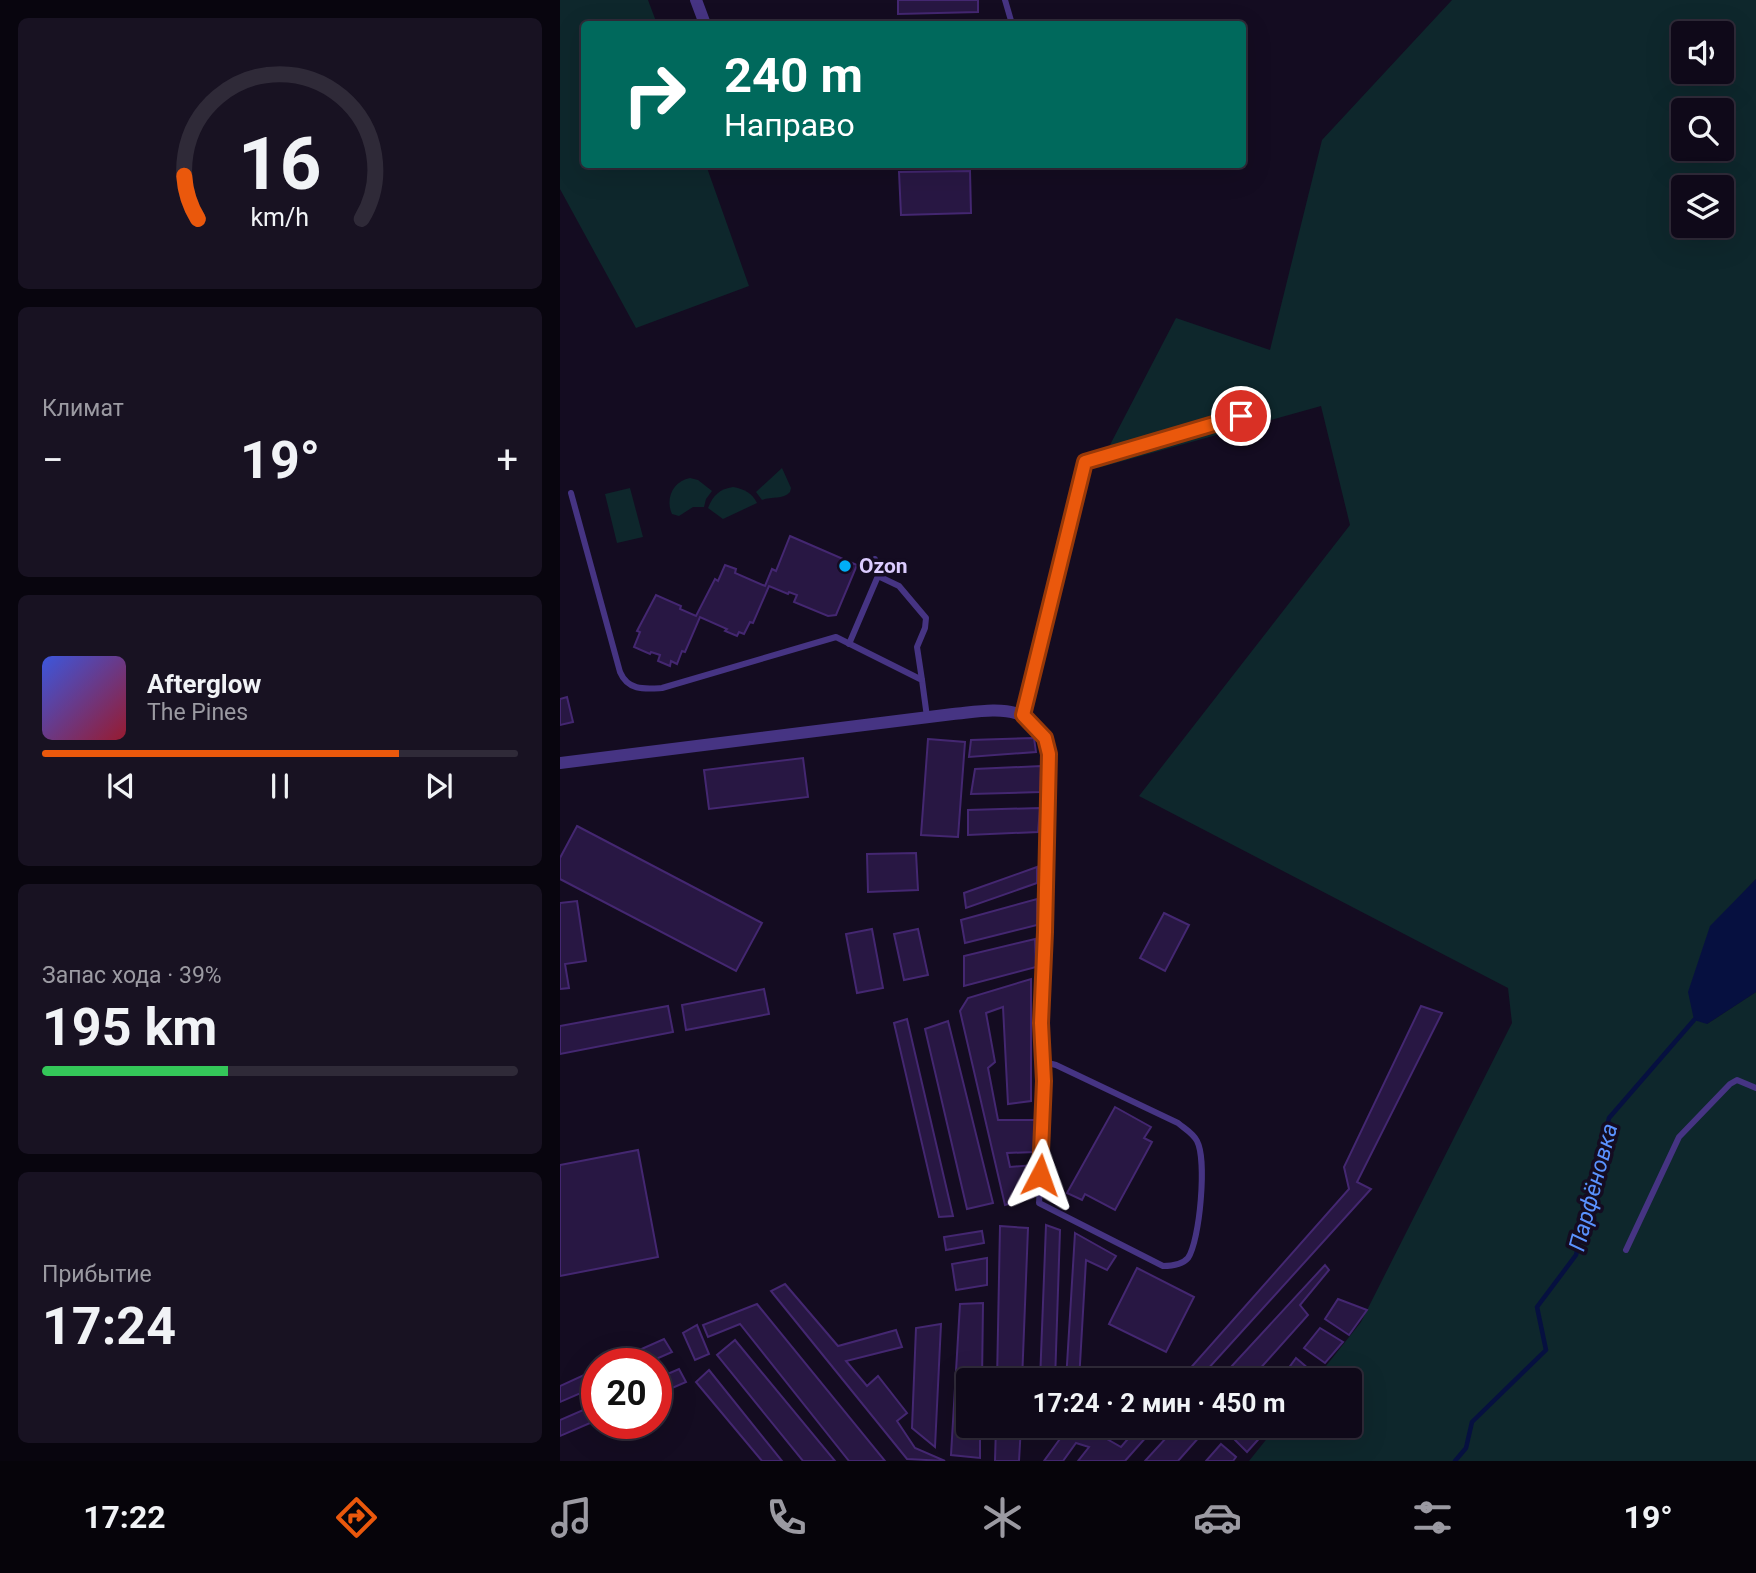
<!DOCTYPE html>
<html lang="ru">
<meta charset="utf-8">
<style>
body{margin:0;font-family:Roboto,sans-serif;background:#181222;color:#f1f3f6;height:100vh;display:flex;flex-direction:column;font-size:26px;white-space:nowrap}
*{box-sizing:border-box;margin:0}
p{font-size:23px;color:#9b9aa2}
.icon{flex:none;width:38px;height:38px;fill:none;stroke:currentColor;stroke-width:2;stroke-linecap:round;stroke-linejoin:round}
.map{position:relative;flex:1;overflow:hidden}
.panel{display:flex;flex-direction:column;gap:18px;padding:18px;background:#08050e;width:560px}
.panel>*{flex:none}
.banner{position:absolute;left:21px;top:21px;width:665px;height:147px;border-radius:7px;box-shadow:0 7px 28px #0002,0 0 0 2px #2f2a38;background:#00695c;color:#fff;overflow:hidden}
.fabs{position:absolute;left:1111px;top:21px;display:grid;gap:14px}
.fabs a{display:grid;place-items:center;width:63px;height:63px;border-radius:7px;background:#0f0919;box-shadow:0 7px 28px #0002,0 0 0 2px #2f2a38;font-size:35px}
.speed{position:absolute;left:21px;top:1348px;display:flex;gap:14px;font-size:35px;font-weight:700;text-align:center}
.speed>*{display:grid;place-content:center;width:91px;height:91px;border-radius:50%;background:#0f0919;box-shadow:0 7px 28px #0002,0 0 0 2px #2f2a38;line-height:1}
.speed .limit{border:10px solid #d22;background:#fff;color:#111}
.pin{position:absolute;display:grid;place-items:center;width:60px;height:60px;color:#fff;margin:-30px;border:4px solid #fff;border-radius:50%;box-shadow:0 2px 7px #0007}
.me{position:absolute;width:77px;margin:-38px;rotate:4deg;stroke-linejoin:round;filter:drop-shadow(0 0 5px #0008)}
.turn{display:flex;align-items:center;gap:24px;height:147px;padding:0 28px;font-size:32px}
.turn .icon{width:91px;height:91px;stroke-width:2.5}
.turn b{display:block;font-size:49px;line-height:60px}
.big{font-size:52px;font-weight:700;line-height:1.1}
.panel .tile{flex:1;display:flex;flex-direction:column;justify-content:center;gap:10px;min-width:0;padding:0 24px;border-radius:10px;background:#181222}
.panel .dial{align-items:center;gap:0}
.dial svg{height:182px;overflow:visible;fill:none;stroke:#2f2a38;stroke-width:7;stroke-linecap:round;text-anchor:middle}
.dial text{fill:#f1f3f6;stroke:none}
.song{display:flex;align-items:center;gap:21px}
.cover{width:84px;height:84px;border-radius:10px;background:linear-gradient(135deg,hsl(230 70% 55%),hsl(350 70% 35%))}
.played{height:7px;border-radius:4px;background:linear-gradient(90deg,#ea580c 75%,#2f2a38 75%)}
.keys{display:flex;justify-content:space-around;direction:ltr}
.heat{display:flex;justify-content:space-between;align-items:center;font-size:38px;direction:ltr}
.charge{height:10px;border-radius:5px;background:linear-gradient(90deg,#34c759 39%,#2f2a38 0)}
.trip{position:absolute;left:396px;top:1368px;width:406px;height:70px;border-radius:7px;background:#0f0919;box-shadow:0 7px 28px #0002,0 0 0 2px #2f2a38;font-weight:700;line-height:70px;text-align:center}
.tabs{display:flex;height:112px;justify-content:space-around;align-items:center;background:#06040a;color:#9b9aa2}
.tabs .icon{width:49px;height:49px}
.tabs .on{color:#ea580c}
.tabs b{font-size:32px;color:#f1f3f6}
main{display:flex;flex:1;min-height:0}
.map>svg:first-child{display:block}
.green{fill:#0e272c;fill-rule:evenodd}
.water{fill:#061040}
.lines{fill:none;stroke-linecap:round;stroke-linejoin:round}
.stream{stroke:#061040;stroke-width:4.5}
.building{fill:#281743;stroke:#442771;stroke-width:2}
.service{stroke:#463483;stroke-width:6}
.minor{stroke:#463483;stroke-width:12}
.route-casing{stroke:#983908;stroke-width:18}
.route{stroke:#ea580c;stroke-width:12}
.poi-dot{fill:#00aef7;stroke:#140c21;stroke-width:2.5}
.labels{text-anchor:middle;stroke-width:7;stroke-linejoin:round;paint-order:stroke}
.poi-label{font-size:21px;font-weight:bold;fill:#dcccff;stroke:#140c21;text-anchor:start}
.water-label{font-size:23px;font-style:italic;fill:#5a92ff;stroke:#140c21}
</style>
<main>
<section class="panel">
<div class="tile dial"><svg viewBox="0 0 100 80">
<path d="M14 69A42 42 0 1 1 86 69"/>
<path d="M14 69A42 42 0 0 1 8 50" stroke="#ea580c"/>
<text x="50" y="56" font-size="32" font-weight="700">16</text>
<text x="50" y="72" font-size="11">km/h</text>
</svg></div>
<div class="tile"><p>Климат</p>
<div class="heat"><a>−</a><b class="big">19°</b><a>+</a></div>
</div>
<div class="tile">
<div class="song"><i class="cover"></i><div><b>Afterglow</b><p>The Pines</p></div></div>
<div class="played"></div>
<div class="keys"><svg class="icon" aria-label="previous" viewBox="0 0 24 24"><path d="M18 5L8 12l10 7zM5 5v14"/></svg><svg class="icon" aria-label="pause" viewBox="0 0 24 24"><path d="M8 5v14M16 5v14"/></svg><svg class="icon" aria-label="next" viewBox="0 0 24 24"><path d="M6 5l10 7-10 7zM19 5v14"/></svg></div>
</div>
<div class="tile"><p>Запас хода · 39%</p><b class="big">195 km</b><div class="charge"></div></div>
<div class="tile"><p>Прибытие</p><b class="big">17:24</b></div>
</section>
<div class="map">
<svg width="1196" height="1461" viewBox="0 0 1196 1461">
<rect width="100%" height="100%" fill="#140c21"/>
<g class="green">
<path d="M0,0H88L97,24H24V164L146,165L189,286L76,328L0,189Z"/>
<path d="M892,0H1196V879L1181,895L1147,1024L1196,992V1461H689L717,1426H789V1381H754L801,1322L952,1023L948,988L579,796L790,525L761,406L538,468L616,318L710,350L762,140ZM1124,33H1162V72H1124ZM1124,110H1162V149H1124ZM1124,187H1162V226H1124Z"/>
<path d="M222,468L231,488L230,492C223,500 212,496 202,500L196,492Z"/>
<path d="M130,478L138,480L152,491L146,499L144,507H133L119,516L112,514C105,499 113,481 130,478Z"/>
<path d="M173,487C184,489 192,493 197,503L163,519L148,508C153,495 160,489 173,487Z"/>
<path d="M70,488L83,537L57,543L45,494Z"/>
</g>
<path class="water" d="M1196,879V992L1147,1024L1134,1020L1128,992L1150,926Z"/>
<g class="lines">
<path class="stream" d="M895,1461L906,1448L912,1422L986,1350L977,1307L1016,1255L1049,1118L1134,1020"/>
</g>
<g class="building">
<path d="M338,0H418V12L338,14Z"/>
<path d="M410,171L411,213L341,215L339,172Z"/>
<path d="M230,536L297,565L276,615L268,616L234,602L237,595L229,592L228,594L209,586L193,623L190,622L184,634L179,632L177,636L165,631L167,629L140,617L125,652L122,651L117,664L111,661L110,666L98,661L100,655L91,652L90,654L74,647L80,632L77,631L96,595L121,606L120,609L136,616L155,579L158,581L165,565L176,569L175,573L205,586L212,569L216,571Z"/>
<path d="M7,697L13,722L0,725V699Z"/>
<path d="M474,738L476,752L409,757L411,740Z"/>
<path d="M368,739L405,742L398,837L361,835Z"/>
<path d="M243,758L248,797L149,809L144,770Z"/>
<path d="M481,766L480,792L411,794L415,769Z"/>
<path d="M480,808L478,832L408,835V810Z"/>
<path d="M17,826L202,923L176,971L0,879V858Z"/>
<path d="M356,853L358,890L308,892L307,854Z"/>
<path d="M477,867V883L406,908L404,893Z"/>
<path d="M477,899V925L405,943L401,920Z"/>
<path d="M17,901L26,961L5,964L9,988L0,989V903Z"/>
<path d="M604,913L629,925L605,971L580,958Z"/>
<path d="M312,929L323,988L297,993L286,934Z"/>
<path d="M358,929L368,975L344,980L334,934Z"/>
<path d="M475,939L476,967L404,986V956Z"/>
<path d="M471,979V1101L448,1104L443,1007L426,1013L435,1062L428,1068L438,1120H475V1152L447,1153L450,1167L475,1165L473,1197L445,1205L400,1011L408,998Z"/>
<path d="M204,989L209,1014L126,1030L122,1005Z"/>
<path d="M108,1006L113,1032L0,1054V1026Z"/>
<path d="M861,1006L882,1013L797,1182L811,1189L637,1381H619L789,1189L784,1167Z"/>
<path d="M347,1019L393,1216L379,1217L334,1023Z"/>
<path d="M388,1021L433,1203L407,1209L365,1029Z"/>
<path d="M555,1107L591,1127L584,1138L592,1142L555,1210L525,1194L522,1200L507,1193Z"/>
<path d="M78,1150L98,1257L0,1276V1165Z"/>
<path d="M486,1225L500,1230L495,1381H480Z"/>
<path d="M440,1226L468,1228L462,1381H437Z"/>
<path d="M422,1231L424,1243L386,1250L384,1237Z"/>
<path d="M515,1233L556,1256L547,1270L526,1260L519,1381H506Z"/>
<path d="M427,1258V1285L396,1290L392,1264Z"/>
<path d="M765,1265L769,1270L740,1305L748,1315L689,1381H658Z"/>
<path d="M577,1268L634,1297L606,1352L549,1324Z"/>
<path d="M225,1284L278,1346L336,1330L342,1347L286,1361L307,1386L318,1376L347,1413L337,1421L355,1448L385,1461L347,1459L211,1291Z"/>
<path d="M778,1299L807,1310L789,1335L765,1319Z"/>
<path d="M423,1303L422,1381H408V1426H420V1458L391,1455L400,1304Z"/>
<path d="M197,1304L325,1461H289L180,1324L148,1337L143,1325Z"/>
<path d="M381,1324L375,1447L352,1428L356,1328Z"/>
<path d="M137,1325L149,1354L135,1360L123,1333Z"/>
<path d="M760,1328L783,1342L765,1363L744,1348Z"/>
<path d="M104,1339L112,1352L87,1363H50Z"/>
<path d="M175,1340L275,1461H243L157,1355Z"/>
<path d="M736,1358L755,1374L749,1381H722L720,1380Z"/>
<path d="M37,1369V1386L0,1402V1386Z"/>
<path d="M119,1369L126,1382L96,1395V1379Z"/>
<path d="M149,1370L222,1461H202L136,1382Z"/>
<path d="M37,1404V1420L0,1436V1420Z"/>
<path d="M436,1426H461L459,1461H435Z"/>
<path d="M478,1426H524L561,1447L579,1426H596L565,1461H518L529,1447L516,1443L503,1461H484L502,1436Z"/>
<path d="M617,1426H649L618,1461H585Z"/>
<path d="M676,1426H699L705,1432L687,1452L669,1434Z"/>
<path d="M661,1444L676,1457L673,1461H646Z"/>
</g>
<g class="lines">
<g class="service">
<path d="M445,0L452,24"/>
<path d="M11,493L60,672C68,691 85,689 102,688L276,637L362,680L367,717"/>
<path d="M315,559L318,576"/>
<path d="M289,644L318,576L339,586L366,618L365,628L357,647L362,680"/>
<path d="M463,715L525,462L681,416"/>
<path d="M484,1062L496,1065L618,1123C625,1129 633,1133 637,1141C647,1160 640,1240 628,1258C622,1265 612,1266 603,1266L479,1203L484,1119Z"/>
<path d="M1066,1250L1119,1137L1170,1084L1177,1080L1196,1088"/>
</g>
<g class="minor">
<path d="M136,0L145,24"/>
<path d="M0,763L393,714C436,710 476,700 489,754L485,932L480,1023L484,1062"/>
</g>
</g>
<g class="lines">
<defs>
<path id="route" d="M480,1175L484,1081L481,1023L485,932L489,754L485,738L463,715L525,462L681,416"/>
</defs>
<use href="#route" class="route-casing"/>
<use href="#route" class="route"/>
</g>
<circle class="poi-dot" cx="285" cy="566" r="7"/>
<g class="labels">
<g class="poi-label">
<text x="299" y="573">Ozon</text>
</g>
<g class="water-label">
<text transform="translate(1033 1187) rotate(-75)" y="8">Парфёновка</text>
</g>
</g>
</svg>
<div class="fabs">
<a><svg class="icon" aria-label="sound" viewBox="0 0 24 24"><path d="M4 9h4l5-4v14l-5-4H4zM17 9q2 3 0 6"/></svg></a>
<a><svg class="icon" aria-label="search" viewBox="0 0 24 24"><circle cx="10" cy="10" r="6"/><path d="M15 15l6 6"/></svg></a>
<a><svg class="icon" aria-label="layers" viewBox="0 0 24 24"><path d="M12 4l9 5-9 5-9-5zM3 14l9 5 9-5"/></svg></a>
</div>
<div class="speed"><div class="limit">20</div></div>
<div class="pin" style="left:681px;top:416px;background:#d93025"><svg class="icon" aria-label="arrive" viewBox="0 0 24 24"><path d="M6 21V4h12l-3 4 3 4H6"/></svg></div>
<svg class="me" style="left:480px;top:1175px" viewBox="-20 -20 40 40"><path d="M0-17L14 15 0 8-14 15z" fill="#ea580c" stroke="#fff" stroke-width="4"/></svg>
<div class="trip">17:24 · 2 мин · 450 m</div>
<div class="banner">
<div class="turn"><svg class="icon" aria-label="right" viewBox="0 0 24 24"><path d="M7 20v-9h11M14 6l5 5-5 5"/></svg><div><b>240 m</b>Направо</div></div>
</div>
</div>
</main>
<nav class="tabs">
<b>17:22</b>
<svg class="icon on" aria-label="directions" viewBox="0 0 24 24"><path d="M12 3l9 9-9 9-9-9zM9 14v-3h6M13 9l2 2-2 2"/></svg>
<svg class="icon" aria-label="music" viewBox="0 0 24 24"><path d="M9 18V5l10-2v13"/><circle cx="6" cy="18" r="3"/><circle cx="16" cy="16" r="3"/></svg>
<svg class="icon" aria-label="phone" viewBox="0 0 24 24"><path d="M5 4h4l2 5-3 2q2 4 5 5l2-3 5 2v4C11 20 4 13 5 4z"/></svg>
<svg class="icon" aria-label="climate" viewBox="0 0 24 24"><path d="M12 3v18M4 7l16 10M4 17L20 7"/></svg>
<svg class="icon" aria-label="car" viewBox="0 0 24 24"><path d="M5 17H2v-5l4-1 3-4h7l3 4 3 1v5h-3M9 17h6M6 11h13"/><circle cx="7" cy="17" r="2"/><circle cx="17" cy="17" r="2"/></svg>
<svg class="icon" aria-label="filters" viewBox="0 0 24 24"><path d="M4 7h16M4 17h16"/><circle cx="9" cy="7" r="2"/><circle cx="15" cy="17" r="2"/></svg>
<b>19°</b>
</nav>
